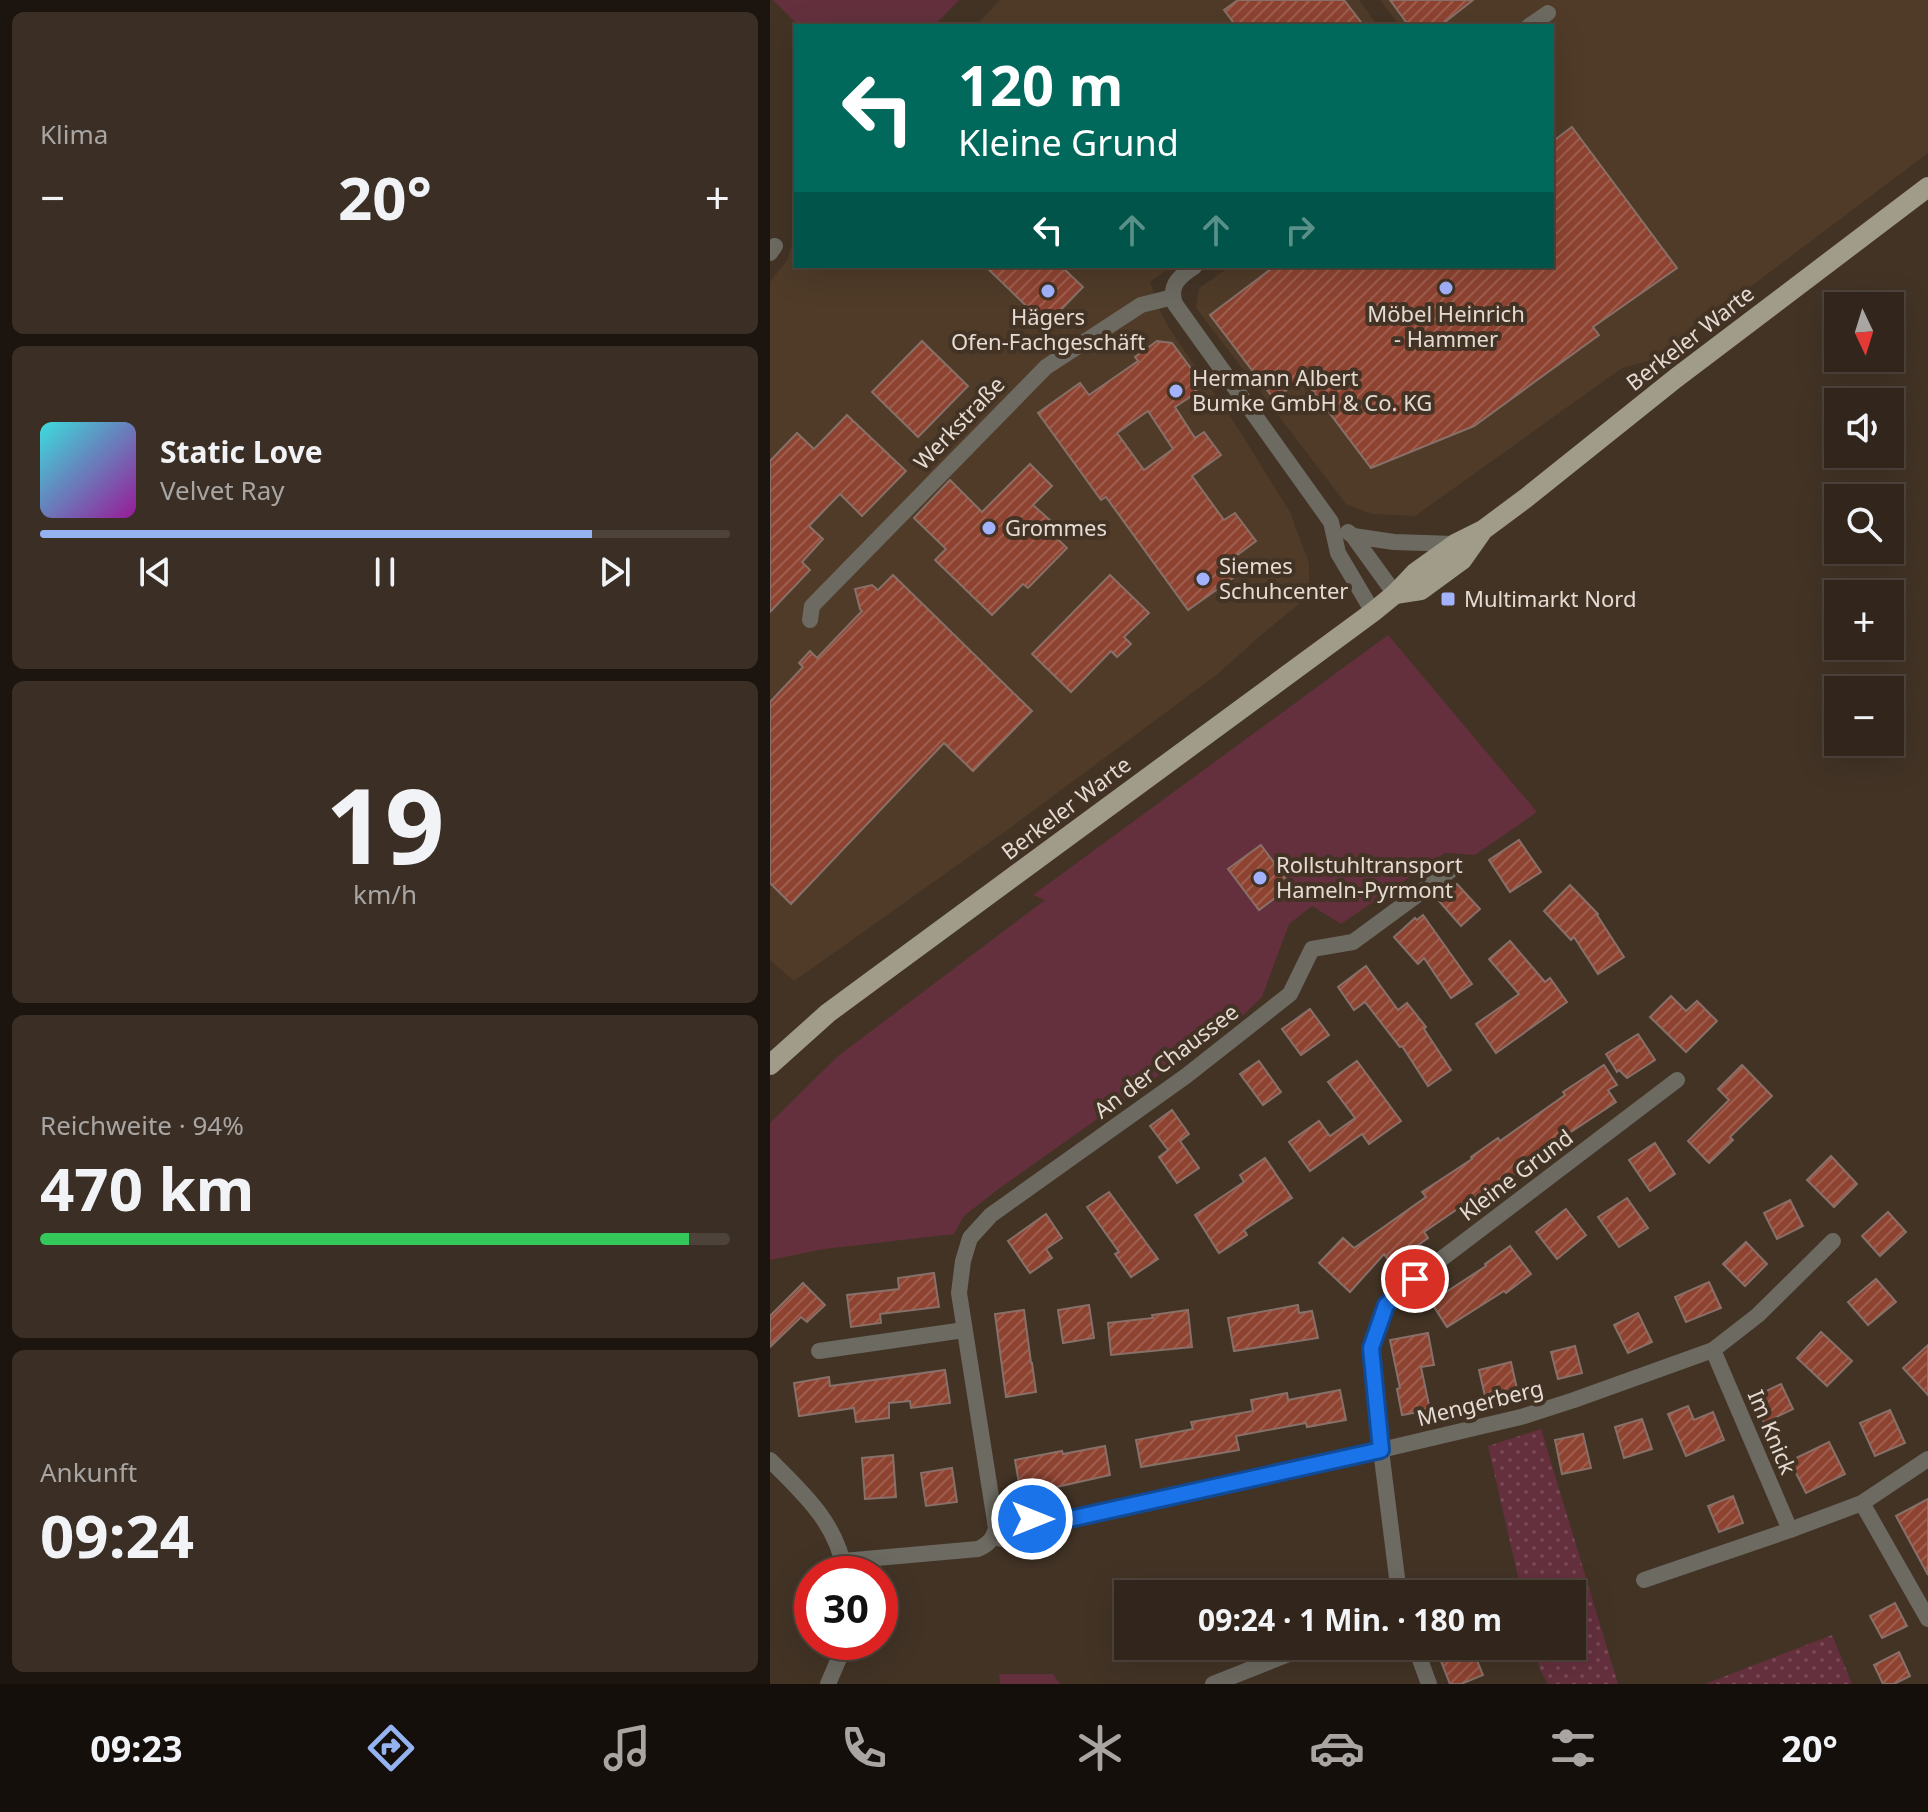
<!DOCTYPE html>
<html lang="de">
<meta charset="utf-8">
<style>
body{margin:0;font-family:"Noto Sans",sans-serif;background:#3a2e25;color:#f1f3f6;height:100vh;display:flex;flex-direction:column;font-size:30px;white-space:nowrap}
*{box-sizing:border-box;margin:0}
p{font-size:26px;color:#a8a5a3}
.icon{flex:none;width:44px;height:44px;fill:none;stroke:currentColor;stroke-width:2;stroke-linecap:round;stroke-linejoin:round}
.map{position:relative;flex:1;overflow:hidden}
.sheet{display:flex;flex-direction:column;gap:12px;padding:12px;background:#1c150f;width:770px}
.sheet>*{flex:none}
.guide{position:absolute;left:24px;top:24px;width:760px;height:244px;border-radius:0px;box-shadow:0 8px 32px #0002,0 0 0 2px #4d433b;background:#00695c;color:#fff;overflow:hidden}
.needle{width:52px;rotate:176deg}
.fabs{position:absolute;left:1054px;top:292px;display:grid;gap:16px}
.fabs a{display:grid;place-items:center;width:80px;height:80px;border-radius:0px;background:#32261c;box-shadow:0 8px 32px #0002,0 0 0 2px #4d433b;font-size:40px}
.speed{position:absolute;left:24px;top:1556px;display:flex;gap:16px;font-size:40px;font-weight:700;text-align:center}
.speed>*{display:grid;place-content:center;width:104px;height:104px;border-radius:50%;background:#32261c;box-shadow:0 8px 32px #0002,0 0 0 2px #4d433b;line-height:1}
.speed .limit{border:12px solid #d22;background:#fff;color:#111}
.pin{position:absolute;display:grid;place-items:center;width:68px;height:68px;color:#fff;margin:-34px;border:4px solid #fff;border-radius:50%;box-shadow:0 2px 8px #0007}
.me{position:absolute;width:88px;margin:-44px;rotate:90deg;stroke-linejoin:round;filter:drop-shadow(0 0 6px #0008)}
.turn{display:flex;align-items:center;gap:28px;height:168px;padding:0 32px;font-size:36px}
.turn .icon{width:104px;height:104px;stroke-width:2.5}
.turn b{display:block;font-size:56px;line-height:68px}
.lanes{display:flex;align-items:center;height:76px;padding:0 32px;background:#0003;justify-content:center;gap:40px;direction:ltr}
.lanes .off{opacity:.35}
.big{font-size:60px;font-weight:700;line-height:1.1}
.sheet .card{flex:1;display:flex;flex-direction:column;justify-content:center;gap:12px;min-width:0;padding:0 28px;border-radius:12px;background:#3a2e25}
.sheet .dial{align-items:center;gap:0}
.dial b{font-size:104px;line-height:1}
.song{display:flex;align-items:center;gap:24px}
.cover{width:96px;height:96px;border-radius:12px;background:linear-gradient(135deg,hsl(180 70% 55%),hsl(300 70% 35%))}
.played{height:8px;border-radius:4px;background:linear-gradient(90deg,#95b2f1 80%,#4d433b 80%)}
.keys{display:flex;justify-content:space-around;direction:ltr}
.heat{display:flex;justify-content:space-between;align-items:center;font-size:44px;direction:ltr}
.charge{height:12px;border-radius:6px;background:linear-gradient(90deg,#34c759 94%,#4d433b 0)}
.trip{position:absolute;left:344px;top:1580px;width:472px;height:80px;border-radius:0px;background:#32261c;box-shadow:0 8px 32px #0002,0 0 0 2px #4d433b;font-weight:700;line-height:80px;text-align:center}
.tab-bar{display:flex;height:128px;justify-content:space-around;align-items:center;background:#140f0b;color:#a8a5a3}
.tab-bar .icon{width:56px;height:56px}
.tab-bar .current{color:#95b2f1}
.tab-bar b{font-size:36px;color:#f1f3f6}
main{display:flex;flex:1;min-height:0}
.map>svg:first-child{display:block}
.built{fill:#4f3b28}
.grass{fill:#64303d}
.park{fill:url(#park-dots)}
.building{fill:url(#building-hatch);stroke:#887069;stroke-width:2;fill-rule:evenodd}
.lines{fill:none;stroke-linecap:round;stroke-linejoin:round}
.minor{stroke:#6c6a61;stroke-width:16}
.primary{stroke:#a09c89;stroke-width:20}
.route-casing{stroke:#114b97;stroke-width:20}
.route{stroke:#1a73e8;stroke-width:14}
.poi-dot{fill:#a3b2fd;stroke:#423325;stroke-width:3}
.labels{text-anchor:middle;stroke-width:8;stroke-linejoin:round;paint-order:stroke}
.poi-label{font-size:22px;fill:#e5dbd3;stroke:#423325;text-anchor:start}
.street-label{font-size:22px;fill:#e5dbd3;stroke:#423325}
</style>
<main>
<section class="sheet">
<div class="card"><p>Klima</p>
<div class="heat"><a>−</a><b class="big">20°</b><a>+</a></div>
</div>
<div class="card">
<div class="song"><i class="cover"></i><div><b>Static Love</b><p>Velvet Ray</p></div></div>
<div class="played"></div>
<div class="keys"><svg class="icon" aria-label="previous" viewBox="0 0 24 24"><path d="M18 5L8 12l10 7zM5 5v14"/></svg><svg class="icon" aria-label="pause" viewBox="0 0 24 24"><path d="M8 5v14M16 5v14"/></svg><svg class="icon" aria-label="next" viewBox="0 0 24 24"><path d="M6 5l10 7-10 7zM19 5v14"/></svg></div>
</div>
<div class="card dial"><b>19</b><p>km/h</p></div>
<div class="card"><p>Reichweite · 94%</p><b class="big">470 km</b><div class="charge"></div></div>
<div class="card"><p>Ankunft</p><b class="big">09:24</b></div>
</section>
<div class="map">
<svg width="1158" height="1684" viewBox="0 0 1158 1684">
<defs>
<pattern id="park-dots" width="8" height="8" patternUnits="userSpaceOnUse" patternTransform="scale(2)"><rect width="8" height="8" fill="#64303d"/><path d="M2 2h.1M6 6h.1" fill="none" stroke="#7a4d58" stroke-width="1.8" stroke-linecap="round"/></pattern>
<pattern id="building-hatch" width="6" height="6" patternUnits="userSpaceOnUse" patternTransform="scale(2)"><rect width="6" height="6" fill="#8e4331"/><path d="M-1 1l2-2M0 6l6-6M5 7l2-2" fill="none" stroke="#9e5e4e"/></pattern>
</defs>
<rect width="100%" height="100%" fill="#423325"/>
<g class="built">
<path d="M230,0H589L608,26H205Z"/>
<path d="M610,0H1158V153L931,324L878,361L852,368L645,516L602,514L576,504L426,308L429,288L461,266H782V26H630Z"/>
<path d="M26,233V266H402L380,282L391,313L401,331L464,422L520,512L539,563V596L490,636L449,673L240,828L24,981L0,960V282L17,260Z"/>
</g>
<g class="grass">
<path d="M3,0H189L164,26H29Z"/>
<path d="M618,635L767,812L705,855L675,853L571,924L542,906L519,924L492,997L470,1018L227,1190L194,1216L184,1234L54,1249L0,1260V1123L68,1056L275,900L263,895Z"/>
<path d="M229,1674H283L290,1684H230Z"/>
</g>
<g class="park">
<path d="M771,1429L848,1684H778L770,1670L764,1646H802V1594H752L718,1446Z"/>
<path d="M1062,1635L1082,1684H935Z"/>
</g>
<g class="building">
<path d="M468,0H574L594,26H466L454,10Z"/>
<path d="M620,0H703L670,26H639Z"/>
<path d="M802,127L907,268L823,327L829,335L704,426L601,468L533,378L504,399L440,315L505,266H782V142Z"/>
<path d="M215,266H291L313,287L276,325Z"/>
<path d="M152,341L198,386L148,437L102,392Z"/>
<path d="M387,341L402,343L428,378L426,393L405,407L425,438L434,432L451,455L422,476L454,520L465,513L486,541L458,562L467,575L418,610L336,497L331,500L268,413L310,383L319,395L368,361L365,357ZM378,411L403,449L374,470L347,433Z"/>
<path d="M77,415L136,471L92,516L70,494L39,526L53,539L32,562L40,570L0,612V461L27,433L44,449Z"/>
<path d="M260,464L282,486L263,505L282,522L276,528L297,548L258,588L253,584L222,615L165,560L176,549L144,518L180,480L212,512Z"/>
<path d="M123,575L262,711L203,771L174,743L21,904L0,883V702L33,667L29,663L40,651L47,658L92,611L90,609L85,589L102,585L108,590Z"/>
<path d="M340,575L379,613L354,637L361,644L347,657L341,651L301,692L262,654Z"/>
<path d="M749,840L771,872L740,892L719,860Z"/>
<path d="M491,845L521,886L489,910L458,869Z"/>
<path d="M687,884L710,909L691,926L669,901Z"/>
<path d="M800,885L828,914L827,915L854,957L828,974L804,937L801,940L774,911Z"/>
<path d="M653,915L702,984L681,998L654,958L648,964L624,937L645,918L647,920Z"/>
<path d="M740,941L775,982L780,978L797,1002L726,1053L706,1024L749,994L719,959Z"/>
<path d="M596,966L628,1010L637,1003L656,1027L654,1029L681,1070L658,1086L632,1046L630,1047L595,1002L584,1010L568,987Z"/>
<path d="M901,996L916,1011L927,1001L947,1021L916,1052L880,1017Z"/>
<path d="M540,1009L559,1035L531,1055L512,1029Z"/>
<path d="M868,1034L885,1060L857,1078L849,1070L847,1072L836,1054Z"/>
<path d="M489,1061L511,1092L493,1105L470,1074Z"/>
<path d="M587,1061L631,1121L599,1144L592,1134L540,1171L519,1142L549,1121L560,1136L585,1118L558,1082Z"/>
<path d="M834,1065L847,1085L838,1090L846,1102L798,1134L799,1135L723,1190L721,1186L654,1232L658,1238L621,1264L614,1254L580,1292L549,1263L573,1238L584,1248L656,1197L652,1192L702,1159L701,1157L728,1138L730,1141L795,1095L793,1092Z"/>
<path d="M972,1065L1002,1096L960,1137L963,1140L939,1163L918,1141L959,1100L948,1089Z"/>
<path d="M402,1110L419,1134L410,1141L429,1168L407,1183L389,1157L398,1150L380,1126Z"/>
<path d="M885,1143L905,1174L880,1191L859,1160Z"/>
<path d="M1061,1156L1087,1184L1064,1207L1037,1180Z"/>
<path d="M495,1158L522,1198L474,1230L477,1235L449,1253L425,1215L474,1182L470,1175Z"/>
<path d="M339,1192L388,1259L361,1277L345,1254L349,1252L317,1207Z"/>
<path d="M857,1198L878,1228L849,1247L828,1217Z"/>
<path d="M1020,1200L1033,1226L1007,1239L994,1213Z"/>
<path d="M796,1209L816,1235L787,1259L766,1232Z"/>
<path d="M1118,1212L1136,1232L1110,1256L1092,1236Z"/>
<path d="M276,1214L292,1238L276,1249L282,1258L260,1273L238,1241Z"/>
<path d="M976,1242L997,1264L975,1286L953,1264Z"/>
<path d="M740,1246L761,1274L736,1293L734,1291L677,1327L661,1302L716,1266L715,1264Z"/>
<path d="M164,1273L169,1307L110,1314L111,1323L81,1327L77,1295L129,1289L128,1278Z"/>
<path d="M1106,1279L1126,1302L1098,1325L1078,1302Z"/>
<path d="M939,1282L951,1308L916,1322L905,1297Z"/>
<path d="M33,1283L55,1305L37,1322L31,1317L0,1347V1316Z"/>
<path d="M319,1305L324,1338L293,1343L288,1310Z"/>
<path d="M528,1305L529,1313L542,1311L548,1338L464,1351L458,1318Z"/>
<path d="M254,1310L261,1363H262L266,1392L236,1397L225,1314Z"/>
<path d="M418,1310L422,1347L341,1355L338,1323L383,1318L382,1315Z"/>
<path d="M868,1313L882,1342L858,1353L844,1325Z"/>
<path d="M1051,1332L1082,1361L1057,1386L1027,1358Z"/>
<path d="M658,1333L664,1365L651,1367L660,1410L632,1415L627,1389L630,1388L620,1340Z"/>
<path d="M1158,1345V1395L1133,1368Z"/>
<path d="M805,1346L812,1373L788,1379L781,1352Z"/>
<path d="M741,1362L747,1389L715,1396L709,1370Z"/>
<path d="M175,1370L180,1403L141,1408L140,1401L119,1403V1418L86,1422L84,1408L29,1416L24,1383L59,1377L60,1386Z"/>
<path d="M1011,1384L1023,1409L994,1423L982,1398Z"/>
<path d="M570,1390L576,1420L537,1427L536,1423L466,1436L469,1450L371,1467L366,1440L423,1429L421,1422L483,1411L481,1400L517,1393L518,1400Z"/>
<path d="M918,1406L924,1420L943,1412L954,1440L916,1456L898,1414Z"/>
<path d="M1120,1410L1135,1443L1105,1456L1090,1423Z"/>
<path d="M872,1419L882,1449L854,1458L845,1427Z"/>
<path d="M813,1434L821,1468L792,1474L785,1440Z"/>
<path d="M1059,1442L1075,1474L1036,1493L1020,1461Z"/>
<path d="M335,1446L340,1475L251,1495L245,1460L292,1451L293,1454Z"/>
<path d="M123,1455L126,1497L95,1499L92,1458Z"/>
<path d="M182,1468L187,1502L156,1506L151,1473Z"/>
<path d="M963,1496L973,1523L949,1532L938,1506Z"/>
<path d="M1158,1499V1575L1126,1516Z"/>
<path d="M1125,1603L1137,1626L1112,1638L1100,1616Z"/>
<path d="M695,1646H701L713,1675L691,1684H680L669,1656Z"/>
<path d="M1129,1652L1140,1676L1124,1684H1113L1104,1665Z"/>
</g>
<g class="lines">
<g class="minor">
<path d="M759,26L778,13"/>
<path d="M0,253L5,246"/>
<path d="M425,266C410,276 398,285 405,304L561,522L568,553L603,612"/>
<path d="M578,532L583,536L625,594"/>
<path d="M583,536L624,542L685,544"/>
<path d="M40,620L42,606L276,367L371,305L403,297"/>
<path d="M943,1350L1020,1530"/>
<path d="M49,1351L194,1330"/>
<path d="M0,1460C34,1494 68,1524 75,1574"/>
<path d="M1092,1503L1158,1619"/>
<path d="M225,1521C244,1517 259,1518 277,1524L611,1450L751,1417L804,1400L943,1350L988,1315L1063,1241"/>
<path d="M224,1537C247,1543 262,1543 277,1524"/>
<path d="M73,1561L208,1549C219,1544 223,1539 226,1528L189,1293L193,1261L200,1238L221,1215L416,1076L520,994L542,949L583,942L685,867"/>
<path d="M874,1580L1020,1530L1092,1503L1158,1459"/>
<path d="M629,1594L611,1450L601,1348L616,1305L645,1279L907,1080"/>
<path d="M645,1646L659,1684"/>
<path d="M58,1684L70,1656L72,1642"/>
<path d="M443,1684L539,1646"/>
</g>
<g class="primary">
<path d="M625,594L651,590L692,560L711,533"/>
<path d="M0,1065L58,1013L603,612L625,594L646,572L685,544L713,530L756,498L906,378L1158,187"/>
</g>
</g>
<g class="lines">
<defs>
<path id="route" d="M262,1519L277,1524L611,1450L601,1348L616,1305L645,1279"/>
</defs>
<use href="#route" class="route-casing"/>
<use href="#route" class="route"/>
</g>
<g class="poi-dot">
<circle cx="676" cy="288" r="8"/>
<circle cx="278" cy="291" r="8"/>
<circle cx="406" cy="391" r="8"/>
<circle cx="219" cy="528" r="8"/>
<circle cx="433" cy="579" r="8"/>
<rect x="670" y="591" width="16" height="16" rx="4"/>
<circle cx="490" cy="878" r="8"/>
</g>
<g class="labels">
<g class="poi-label">
<text x="676" y="322" text-anchor="middle">Möbel Heinrich<tspan x="676" dy="25">- Hammer</tspan></text>
<text x="278" y="325" text-anchor="middle">Hägers<tspan x="278" dy="25">Ofen-Fachgeschäft</tspan></text>
<text x="422" y="386">Hermann Albert<tspan x="422" dy="25">Bumke GmbH &amp; Co. KG</tspan></text>
<text x="235" y="536">Grommes</text>
<text x="449" y="574">Siemes<tspan x="449" dy="25">Schuhcenter</tspan></text>
<text x="694" y="607">Multimarkt Nord</text>
<text x="506" y="873">Rollstuhltransport<tspan x="506" dy="25">Hameln-Pyrmont</tspan></text>
</g>
<g class="street-label">
<text transform="translate(920 338) rotate(-38)" y="8">Berkeler Warte</text>
<text transform="translate(189 423) rotate(-46)" y="8">Werkstraße</text>
<text transform="translate(296 808) rotate(-37)" y="8">Berkeler Warte</text>
<text transform="translate(396 1061) rotate(-37)" y="8">An der Chaussee</text>
<text transform="translate(746 1175) rotate(-37)" y="8">Kleine Grund</text>
<text transform="translate(710 1403) rotate(-14)" y="8">Mengerberg</text>
<text transform="translate(1002 1432) rotate(67)" y="8">Im Knick</text>
</g>
</g>
</svg>
<div class="fabs">
<a><svg class="needle" viewBox="-14 -14 28 28"><path d="M0-13l5 13h-10z" fill="#e53935"/><path d="M0 13l5-13h-10z" fill="#a8a5a3"/></svg></a>
<a><svg class="icon" aria-label="sound" viewBox="0 0 24 24"><path d="M4 9h4l5-4v14l-5-4H4zM17 9q2 3 0 6"/></svg></a>
<a><svg class="icon" aria-label="search" viewBox="0 0 24 24"><circle cx="10" cy="10" r="6"/><path d="M15 15l6 6"/></svg></a>
<a>+</a>
<a>−</a>
</div>
<div class="speed"><div class="limit">30</div></div>
<div class="pin" style="left:645px;top:1279px;background:#d93025"><svg class="icon" aria-label="arrive" viewBox="0 0 24 24"><path d="M6 21V4h12l-3 4 3 4H6"/></svg></div>
<svg class="me" style="left:262px;top:1519px" viewBox="-20 -20 40 40"><circle r="17" fill="#1a73e8" stroke="#fff" stroke-width="3"/><path d="M0-11L8 9 0 5-8 9z" fill="#fff"/></svg>
<div class="trip">09:24 · 1 Min. · 180 m</div>
<div class="guide">
<div class="turn"><svg class="icon" aria-label="left" viewBox="0 0 24 24"><path d="M17 20v-9H6M10 6l-5 5 5 5"/></svg><div><b>120 m</b>Kleine Grund</div></div>
<div class="lanes"><svg class="icon" aria-label="left" viewBox="0 0 24 24"><path d="M17 20v-9H6M10 6l-5 5 5 5"/></svg><svg class="icon off" aria-label="ahead" viewBox="0 0 24 24"><path d="M12 20V5M6 11l6-6 6 6"/></svg><svg class="icon off" aria-label="ahead" viewBox="0 0 24 24"><path d="M12 20V5M6 11l6-6 6 6"/></svg><svg class="icon off" aria-label="right" viewBox="0 0 24 24"><path d="M7 20v-9h11M14 6l5 5-5 5"/></svg></div>
</div>
</div>
</main>
<nav class="tab-bar">
<b>09:23</b>
<svg class="icon current" aria-label="directions" viewBox="0 0 24 24"><path d="M12 3l9 9-9 9-9-9zM9 14v-3h6M13 9l2 2-2 2"/></svg>
<svg class="icon" aria-label="music" viewBox="0 0 24 24"><path d="M9 18V5l10-2v13"/><circle cx="6" cy="18" r="3"/><circle cx="16" cy="16" r="3"/></svg>
<svg class="icon" aria-label="phone" viewBox="0 0 24 24"><path d="M5 4h4l2 5-3 2q2 4 5 5l2-3 5 2v4C11 20 4 13 5 4z"/></svg>
<svg class="icon" aria-label="climate" viewBox="0 0 24 24"><path d="M12 3v18M4 7l16 10M4 17L20 7"/></svg>
<svg class="icon" aria-label="car" viewBox="0 0 24 24"><path d="M5 17H2v-5l4-1 3-4h7l3 4 3 1v5h-3M9 17h6M6 11h13"/><circle cx="7" cy="17" r="2"/><circle cx="17" cy="17" r="2"/></svg>
<svg class="icon" aria-label="filters" viewBox="0 0 24 24"><path d="M4 7h16M4 17h16"/><circle cx="9" cy="7" r="2"/><circle cx="15" cy="17" r="2"/></svg>
<b>20°</b>
</nav>
